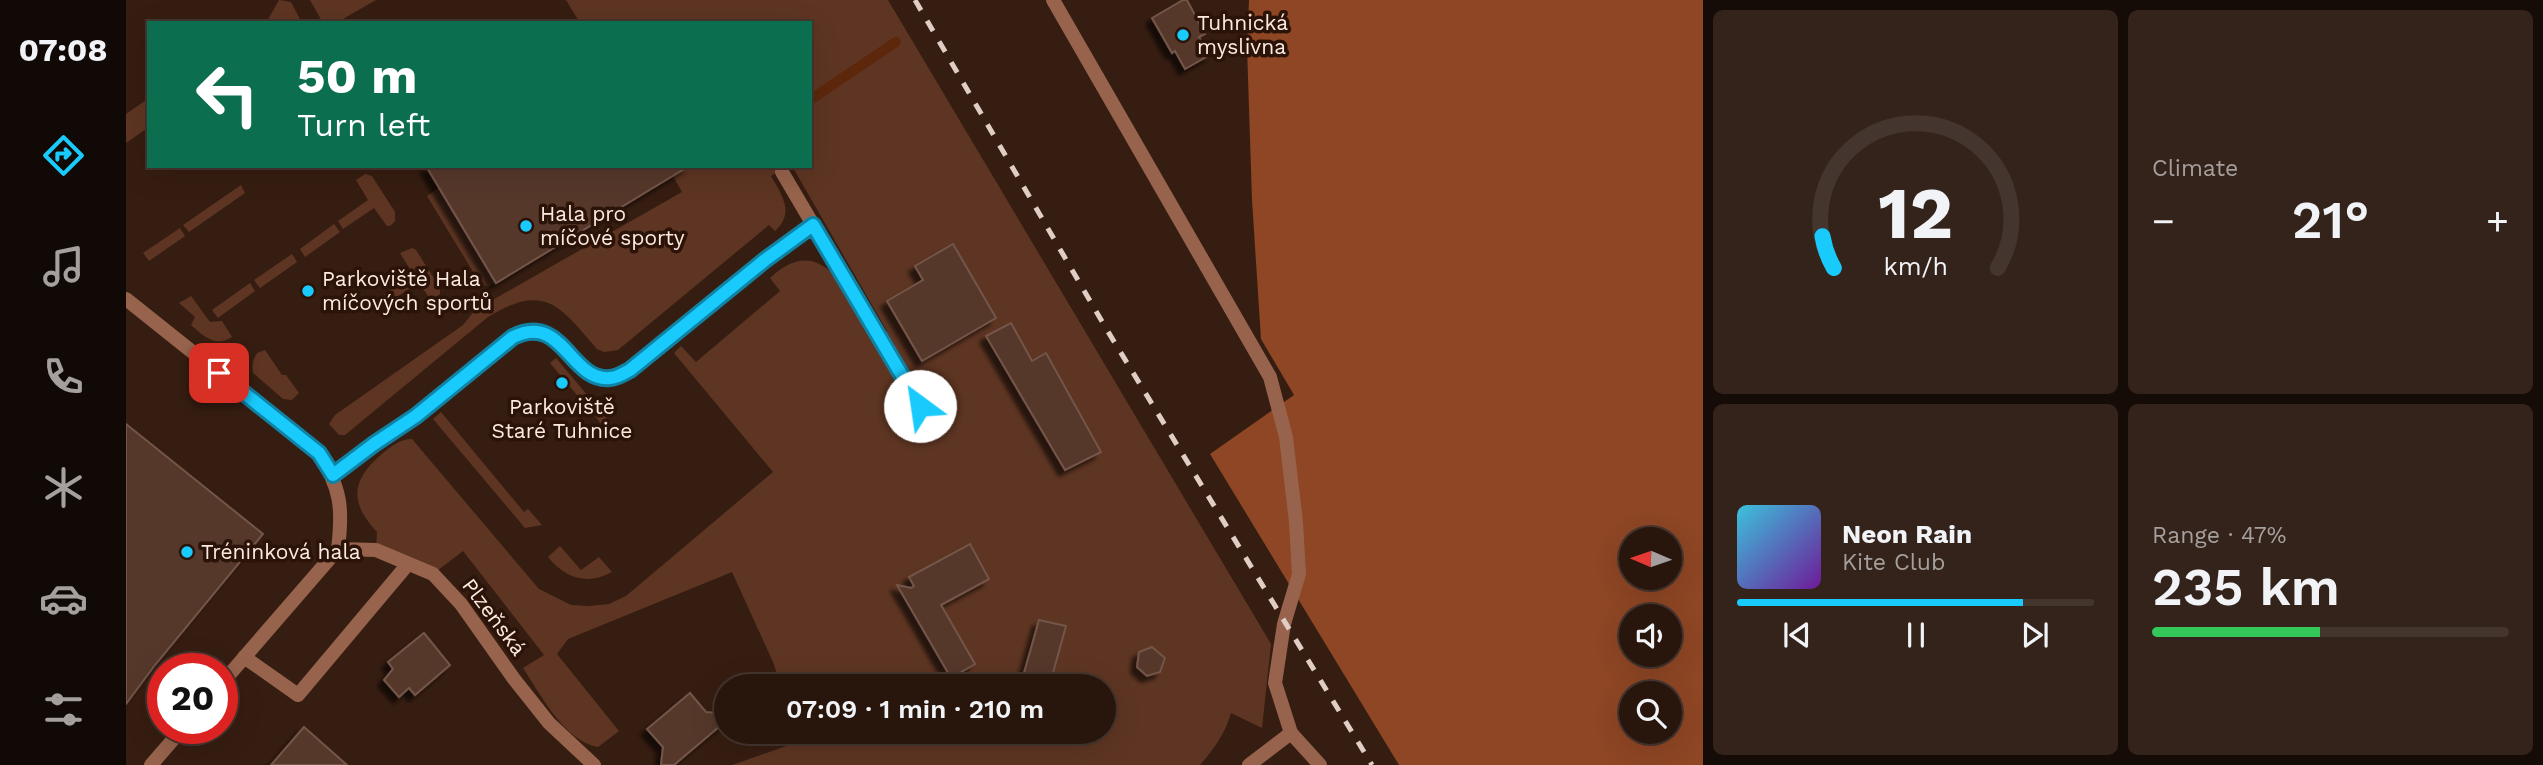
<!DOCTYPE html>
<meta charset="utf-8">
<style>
body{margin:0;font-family:"Work Sans",sans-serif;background:#34231b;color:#f1f3f6;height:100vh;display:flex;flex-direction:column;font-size:26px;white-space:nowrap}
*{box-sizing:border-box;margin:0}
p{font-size:23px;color:#a59f9d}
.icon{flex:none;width:38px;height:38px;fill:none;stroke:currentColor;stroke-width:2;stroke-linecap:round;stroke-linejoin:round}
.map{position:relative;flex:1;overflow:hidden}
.details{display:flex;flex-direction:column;gap:10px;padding:10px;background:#160c07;width:840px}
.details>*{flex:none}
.top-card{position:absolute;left:21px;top:21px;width:665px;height:147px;border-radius:0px;box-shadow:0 7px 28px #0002,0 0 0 2px #44352e;background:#0b6e4f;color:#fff;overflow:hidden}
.needle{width:46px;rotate:272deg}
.fabs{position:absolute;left:1493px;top:527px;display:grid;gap:14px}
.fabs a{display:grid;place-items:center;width:63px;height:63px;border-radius:50%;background:#28160d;box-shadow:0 7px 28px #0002,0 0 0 2px #44352e;font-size:35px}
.speed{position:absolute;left:21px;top:653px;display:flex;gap:14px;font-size:35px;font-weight:700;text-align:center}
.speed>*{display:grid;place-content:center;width:91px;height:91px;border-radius:50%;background:#28160d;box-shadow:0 7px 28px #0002,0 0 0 2px #44352e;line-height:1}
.speed .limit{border:10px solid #d22;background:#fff;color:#111}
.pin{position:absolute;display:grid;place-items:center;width:60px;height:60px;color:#fff;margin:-30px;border-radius:14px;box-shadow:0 4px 10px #0006}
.me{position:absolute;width:77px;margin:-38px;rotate:329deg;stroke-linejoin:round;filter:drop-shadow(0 0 5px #0008)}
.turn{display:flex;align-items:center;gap:24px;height:147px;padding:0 35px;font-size:32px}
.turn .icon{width:91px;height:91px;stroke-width:2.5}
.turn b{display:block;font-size:49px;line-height:60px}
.big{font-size:52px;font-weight:600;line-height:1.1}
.details .widget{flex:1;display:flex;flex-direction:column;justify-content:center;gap:10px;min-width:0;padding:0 24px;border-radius:10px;background:#34231b}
.details .dial{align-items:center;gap:0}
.dial svg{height:182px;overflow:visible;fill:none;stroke:#44352e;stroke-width:7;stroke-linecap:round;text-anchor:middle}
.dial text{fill:#f1f3f6;stroke:none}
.song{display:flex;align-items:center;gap:21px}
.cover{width:84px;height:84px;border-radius:10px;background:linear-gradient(135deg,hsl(190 70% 55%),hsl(280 70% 35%))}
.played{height:7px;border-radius:4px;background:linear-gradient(90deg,#19cafc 80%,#44352e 80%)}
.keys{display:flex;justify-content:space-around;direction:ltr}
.heat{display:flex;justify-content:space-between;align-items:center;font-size:38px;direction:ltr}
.charge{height:10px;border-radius:5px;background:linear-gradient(90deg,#34c759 47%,#44352e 0)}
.details .tiles{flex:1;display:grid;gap:10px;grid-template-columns:repeat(2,1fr)}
.trip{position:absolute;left:588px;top:674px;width:402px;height:70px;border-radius:35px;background:#28160d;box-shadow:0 7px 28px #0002,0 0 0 2px #44352e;font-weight:600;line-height:70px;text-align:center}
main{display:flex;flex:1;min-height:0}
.tab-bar{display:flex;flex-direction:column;width:126px;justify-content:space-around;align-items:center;background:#100905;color:#a59f9d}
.tab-bar .icon{width:49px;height:49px}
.tab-bar .active{color:#19cafc}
.tab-bar b{font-size:32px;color:#f1f3f6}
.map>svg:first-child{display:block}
.green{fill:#5e3522}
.forest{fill:#8e4624;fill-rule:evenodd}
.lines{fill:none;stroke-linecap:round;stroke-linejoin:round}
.stream{stroke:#5d270c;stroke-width:10}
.building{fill:#54382c;stroke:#735548;stroke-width:2;filter:url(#shadow)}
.service{stroke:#97634c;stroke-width:14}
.minor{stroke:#97634c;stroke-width:14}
.rail{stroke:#e0cdc4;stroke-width:5;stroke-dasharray:12 12;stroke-linecap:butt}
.route-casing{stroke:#1083a4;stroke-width:18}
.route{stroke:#19cafc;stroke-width:12}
.poi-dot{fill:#19cafc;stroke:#2c1308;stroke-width:2.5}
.labels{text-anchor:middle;stroke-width:7;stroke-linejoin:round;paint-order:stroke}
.poi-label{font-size:21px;fill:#fceae2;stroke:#2c1308;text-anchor:start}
.street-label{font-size:21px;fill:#fceae2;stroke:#2c1308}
</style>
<main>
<nav class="tab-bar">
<b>07:08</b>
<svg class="icon active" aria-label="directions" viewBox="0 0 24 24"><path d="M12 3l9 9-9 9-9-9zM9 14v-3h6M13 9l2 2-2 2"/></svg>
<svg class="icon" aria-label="music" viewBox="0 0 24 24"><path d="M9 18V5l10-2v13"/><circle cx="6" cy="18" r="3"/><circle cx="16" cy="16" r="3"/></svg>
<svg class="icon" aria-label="phone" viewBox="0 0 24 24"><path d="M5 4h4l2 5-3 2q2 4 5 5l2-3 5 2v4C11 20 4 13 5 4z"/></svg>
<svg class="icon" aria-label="climate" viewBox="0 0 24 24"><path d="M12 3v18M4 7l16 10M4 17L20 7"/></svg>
<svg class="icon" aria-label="car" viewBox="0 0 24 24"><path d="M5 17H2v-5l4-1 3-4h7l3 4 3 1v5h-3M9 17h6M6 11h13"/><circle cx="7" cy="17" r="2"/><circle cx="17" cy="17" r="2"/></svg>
<svg class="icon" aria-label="filters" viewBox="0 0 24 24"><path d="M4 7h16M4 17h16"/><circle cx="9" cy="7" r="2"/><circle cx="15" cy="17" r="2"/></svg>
</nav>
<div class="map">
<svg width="1577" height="765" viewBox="0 0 1577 765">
<defs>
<filter id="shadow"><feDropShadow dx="-6" dy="6" stdDeviation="2" flood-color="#0009"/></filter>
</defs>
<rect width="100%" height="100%" fill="#361d11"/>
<g class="green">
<path d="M153,0L165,2L176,23H140Z"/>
<path d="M184,0H250L210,23H197Z"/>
<path d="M440,0H762L1145,644L1136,728L1105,713C1099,734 1088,749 1074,765H606L672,742L669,732H978V686H655L647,662L606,572L442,639L431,654L493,731L472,747C438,741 415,695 397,668L418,655L337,551L307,574L250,550L251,532C222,501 226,479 257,453C266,446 274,439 286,439L413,589L445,605L462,606L483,604L500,596L647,472L548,353L555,346L570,362L654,291L644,278C698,227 725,299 747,339L761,331L666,166H684V23H454Z"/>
<path d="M23,98V127L0,143V114Z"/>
<path d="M541,166H660L645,176C656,195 669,213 649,231L643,225L492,350L478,352L471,349C434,306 419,282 362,317L219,435H213L203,424L209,415L337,325L349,310L556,192Z"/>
<path d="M239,174L246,176L269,212V221L264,226H261L248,208L217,229L212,221L242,200L230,180Z"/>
<path d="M115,185L119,193L63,232L57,225Z"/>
<path d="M313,188L370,283L362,287L354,283L301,196Z"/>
<path d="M208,224L214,232L179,257L174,249Z"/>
<path d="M54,228L59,236L23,261L17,253Z"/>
<path d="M286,248L290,250L314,288V294L308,300H305L292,282L263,303L257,295L287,274L274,253Z"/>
<path d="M166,254L171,262L134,288L128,280Z"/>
<path d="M124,283L129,291L92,318L86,310Z"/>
<path d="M65,296L84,322L96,321L106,337C89,348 78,336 65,325L69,317L53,303Z"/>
<path d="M139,350L156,375H160L173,393L166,400L157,399L127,373C125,365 127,360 131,353Z"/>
<path d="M430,358L489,428L483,433L424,363Z"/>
<path d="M315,412L398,512L402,509L416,525L399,528L307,419Z"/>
<path d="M434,546L455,570L473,557L486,572C461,586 439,578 422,557Z"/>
</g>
<path class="forest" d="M1123,0H1577V765H1273L1084,454L1168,395L1135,339L1126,200L1121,47ZM1505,539H1544V578H1505ZM1505,616H1544V654H1505ZM1505,693H1544V732H1505Z"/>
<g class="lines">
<path class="stream" d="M684,100L770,42"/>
</g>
<g class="building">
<path d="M1057,0H1061L1079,34L1073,37L1084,55L1059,69L1049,51L1046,53L1026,18Z"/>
<path d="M300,166H563L370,283Z"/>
<path d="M827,244L870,318L796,361L761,301L797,280L789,266Z"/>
<path d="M885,323L906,361L920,353L975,452L939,470L860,336Z"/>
<path d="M0,424L137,534L29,665L0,704Z"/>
<path d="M844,544L863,579L815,605L849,664L825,678L771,585L785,588L788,586L783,577Z"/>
<path d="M913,620L940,626L925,680L898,673Z"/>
<path d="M298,633L324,665L289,695L283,688L273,697L258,680L267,669L262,662Z"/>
<path d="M1026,647L1039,658L1034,672L1021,676L1011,667L1013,652Z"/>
<path d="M564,693L580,712L600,714V721L548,765H535L537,747L521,729Z"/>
<path d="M178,727L221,765H145Z"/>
</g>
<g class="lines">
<g class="service">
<path d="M927,0L1144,377L1160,437L1170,522L1173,574L1158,624L1149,683L1165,733L1194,765"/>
<path d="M656,172L794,406"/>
<path d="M207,475L290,416L387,337C437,312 444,382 484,378C491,378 498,373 504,370L639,260L687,225"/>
<path d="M118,657L172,695L282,564"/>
<path d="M1123,765L1165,733"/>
</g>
<g class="minor">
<path d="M0,299L193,453C215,489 217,508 212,549"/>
<path d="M212,549L250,550L307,574L335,604L388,679L423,723L468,765"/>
<path d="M96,683L212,549"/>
<path d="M25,765L57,728"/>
</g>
<path class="rail" d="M789,0L981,330L1246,765"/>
</g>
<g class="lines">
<defs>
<path id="route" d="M93,373L193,453L207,475L248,444L290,416L387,337C437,312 444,382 484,378C491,378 498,373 504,370L639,260L687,225L794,406"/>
</defs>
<use href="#route" class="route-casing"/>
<use href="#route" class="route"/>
</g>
<g class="poi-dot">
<circle cx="1057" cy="35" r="7"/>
<circle cx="400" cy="226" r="7"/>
<circle cx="182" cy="291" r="7"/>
<circle cx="436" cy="383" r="7"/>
<circle cx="61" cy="552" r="7"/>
</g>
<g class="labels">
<g class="poi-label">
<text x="1071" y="30">Tuhnická<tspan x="1071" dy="24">myslivna</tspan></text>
<text x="414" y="221">Hala pro<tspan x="414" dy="24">míčové sporty</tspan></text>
<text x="196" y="286">Parkoviště Hala<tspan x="196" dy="24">míčových sportů</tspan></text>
<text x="436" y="414" text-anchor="middle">Parkoviště<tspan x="436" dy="24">Staré Tuhnice</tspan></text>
<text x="75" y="559">Tréninková hala</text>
</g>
<g class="street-label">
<text transform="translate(368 617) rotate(53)" y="7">Plzeňská</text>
</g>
</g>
</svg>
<div class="fabs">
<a><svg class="needle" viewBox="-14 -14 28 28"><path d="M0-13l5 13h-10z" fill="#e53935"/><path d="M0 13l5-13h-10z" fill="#a59f9d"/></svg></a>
<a><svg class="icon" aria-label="sound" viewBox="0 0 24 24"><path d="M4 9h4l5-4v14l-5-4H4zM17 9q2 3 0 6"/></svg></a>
<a><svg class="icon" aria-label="search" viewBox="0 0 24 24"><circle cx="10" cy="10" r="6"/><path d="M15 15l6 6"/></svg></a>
</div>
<div class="speed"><div class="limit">20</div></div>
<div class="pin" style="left:93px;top:373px;background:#d93025"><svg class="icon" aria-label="arrive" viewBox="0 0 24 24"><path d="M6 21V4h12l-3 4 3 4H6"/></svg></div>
<svg class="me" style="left:794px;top:406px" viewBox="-20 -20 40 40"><circle r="19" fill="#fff"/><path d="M0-13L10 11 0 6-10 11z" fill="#19cafc"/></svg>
<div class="trip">07:09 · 1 min · 210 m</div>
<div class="top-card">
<div class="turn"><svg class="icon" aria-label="left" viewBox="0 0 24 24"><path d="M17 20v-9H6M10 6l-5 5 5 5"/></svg><div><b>50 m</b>Turn left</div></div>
</div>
</div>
<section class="details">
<div class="tiles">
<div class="widget dial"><svg viewBox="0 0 100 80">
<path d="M14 69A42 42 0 1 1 86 69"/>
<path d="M14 69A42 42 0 0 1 9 55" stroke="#19cafc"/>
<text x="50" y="56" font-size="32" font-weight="700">12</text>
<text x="50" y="72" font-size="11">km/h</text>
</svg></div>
<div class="widget"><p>Climate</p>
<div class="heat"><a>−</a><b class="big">21°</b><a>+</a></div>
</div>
<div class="widget">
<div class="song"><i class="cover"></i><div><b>Neon Rain</b><p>Kite Club</p></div></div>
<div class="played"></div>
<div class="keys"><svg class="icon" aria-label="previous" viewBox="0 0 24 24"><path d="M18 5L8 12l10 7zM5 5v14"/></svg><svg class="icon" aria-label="pause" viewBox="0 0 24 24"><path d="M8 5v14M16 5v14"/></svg><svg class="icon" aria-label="next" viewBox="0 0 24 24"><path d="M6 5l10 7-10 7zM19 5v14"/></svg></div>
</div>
<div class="widget"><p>Range · 47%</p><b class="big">235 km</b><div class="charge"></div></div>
</div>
</section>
</main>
